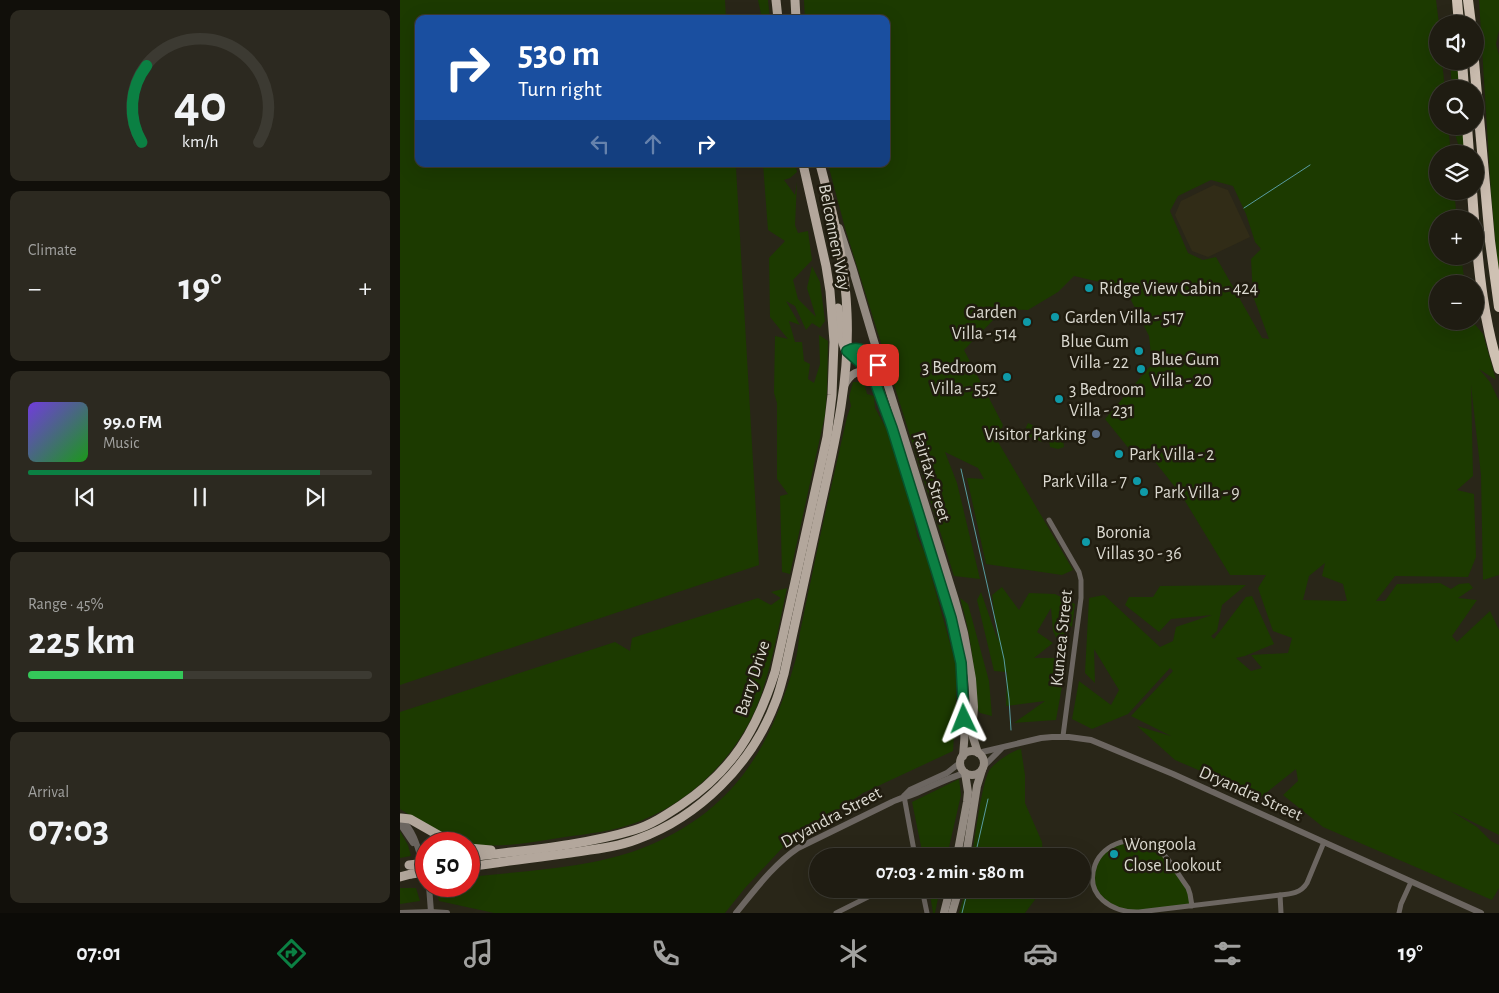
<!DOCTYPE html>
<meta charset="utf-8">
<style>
body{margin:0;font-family:"Alegreya Sans",sans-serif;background:#2c2920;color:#f1f3f6;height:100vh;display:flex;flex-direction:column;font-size:19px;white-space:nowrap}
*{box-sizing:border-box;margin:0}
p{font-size:16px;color:#a1a19f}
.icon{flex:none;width:28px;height:28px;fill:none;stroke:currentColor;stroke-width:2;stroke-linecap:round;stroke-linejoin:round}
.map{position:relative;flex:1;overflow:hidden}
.sheet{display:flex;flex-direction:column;gap:10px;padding:10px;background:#110f0a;width:400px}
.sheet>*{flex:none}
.banner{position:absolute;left:15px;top:15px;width:475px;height:152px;border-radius:10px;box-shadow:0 5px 20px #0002,0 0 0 1px #3c3a32;background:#1a4fa0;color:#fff;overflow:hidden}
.controls{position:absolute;left:1029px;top:15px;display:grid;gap:10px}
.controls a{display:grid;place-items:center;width:55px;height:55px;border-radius:50%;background:#1f1c12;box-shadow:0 5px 20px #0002,0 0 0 1px #3c3a32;font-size:25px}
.speed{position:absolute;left:15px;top:832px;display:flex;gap:10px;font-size:25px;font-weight:700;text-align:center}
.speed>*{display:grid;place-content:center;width:65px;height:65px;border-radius:50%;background:#1f1c12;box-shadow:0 5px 20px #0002,0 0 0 1px #3c3a32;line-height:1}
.speed .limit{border:8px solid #d22;background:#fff;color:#111}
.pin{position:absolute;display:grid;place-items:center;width:42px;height:42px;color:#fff;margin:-21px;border-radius:10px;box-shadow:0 2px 8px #0006}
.me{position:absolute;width:55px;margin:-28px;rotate:358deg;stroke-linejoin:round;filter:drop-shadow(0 0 4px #0008)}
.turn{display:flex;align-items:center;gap:18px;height:105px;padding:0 20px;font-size:22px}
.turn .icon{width:65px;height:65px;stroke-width:2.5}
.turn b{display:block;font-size:35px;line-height:42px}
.lanes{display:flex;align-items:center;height:48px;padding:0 20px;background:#0003;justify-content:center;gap:25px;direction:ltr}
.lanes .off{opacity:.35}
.big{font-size:38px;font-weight:600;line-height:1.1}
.sheet .widget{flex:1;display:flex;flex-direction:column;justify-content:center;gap:8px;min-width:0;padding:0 18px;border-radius:10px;background:#2c2920}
.sheet .dial{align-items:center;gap:0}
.dial svg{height:130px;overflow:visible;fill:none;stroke:#3c3a32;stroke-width:7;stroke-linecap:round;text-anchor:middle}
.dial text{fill:#f1f3f6;stroke:none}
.song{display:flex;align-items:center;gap:15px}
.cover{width:60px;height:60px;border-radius:8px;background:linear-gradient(135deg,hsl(260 70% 55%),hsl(120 70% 35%))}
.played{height:5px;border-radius:2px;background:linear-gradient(90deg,#0b8043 85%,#3c3a32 85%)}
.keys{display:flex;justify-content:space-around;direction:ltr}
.heat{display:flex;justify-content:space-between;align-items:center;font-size:28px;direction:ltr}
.charge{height:8px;border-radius:4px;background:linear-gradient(90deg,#34c759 45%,#3c3a32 0)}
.trip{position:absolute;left:409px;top:848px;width:282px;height:50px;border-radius:25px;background:#1f1c12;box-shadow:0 5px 20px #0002,0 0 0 1px #3c3a32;font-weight:600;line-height:50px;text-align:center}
.dock{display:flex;height:80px;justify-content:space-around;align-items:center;background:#0c0b07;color:#a1a19f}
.dock .icon{width:35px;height:35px}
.dock .on{color:#0b8043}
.dock b{font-size:22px;color:#f1f3f6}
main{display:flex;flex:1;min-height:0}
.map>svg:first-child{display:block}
.built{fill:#312c17}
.green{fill:#1c3a00;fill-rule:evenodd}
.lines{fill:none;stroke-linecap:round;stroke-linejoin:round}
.stream{stroke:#589ca1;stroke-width:1}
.minor{stroke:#6c6661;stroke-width:5}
.tertiary{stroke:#6c6661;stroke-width:6}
.secondary{stroke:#948b82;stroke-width:8}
.primary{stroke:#b3a79c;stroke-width:9}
.motorway{stroke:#cfc1b3;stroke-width:10}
.primary-bridge{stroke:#b3a79c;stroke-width:9}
.route-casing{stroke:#07532c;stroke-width:12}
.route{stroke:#0b8043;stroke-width:9}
.culture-dot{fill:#0f9aa8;stroke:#201c0f;stroke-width:2}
.service-dot{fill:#5c6f8a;stroke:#201c0f;stroke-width:2}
.labels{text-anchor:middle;stroke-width:5;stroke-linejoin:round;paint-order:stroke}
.street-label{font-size:18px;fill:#dad8cf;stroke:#201c0f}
.poi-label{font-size:18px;fill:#dad8cf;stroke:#201c0f;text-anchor:start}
</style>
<main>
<section class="sheet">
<div class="widget dial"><svg viewBox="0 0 100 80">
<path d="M14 69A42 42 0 1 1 86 69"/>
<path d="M14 69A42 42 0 0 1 17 22" stroke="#0b8043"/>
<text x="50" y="56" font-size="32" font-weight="700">40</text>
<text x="50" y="72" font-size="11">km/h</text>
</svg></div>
<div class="widget"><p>Climate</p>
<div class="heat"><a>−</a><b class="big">19°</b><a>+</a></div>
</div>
<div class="widget">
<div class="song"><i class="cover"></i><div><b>99.0 FM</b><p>Music</p></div></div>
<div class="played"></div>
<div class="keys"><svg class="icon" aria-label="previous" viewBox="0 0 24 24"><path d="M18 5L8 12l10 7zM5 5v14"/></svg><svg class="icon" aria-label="pause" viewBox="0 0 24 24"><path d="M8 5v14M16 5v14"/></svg><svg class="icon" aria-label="next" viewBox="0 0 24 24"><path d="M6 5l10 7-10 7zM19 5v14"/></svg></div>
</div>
<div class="widget"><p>Range · 45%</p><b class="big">225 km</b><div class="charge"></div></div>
<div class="widget"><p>Arrival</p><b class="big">07:03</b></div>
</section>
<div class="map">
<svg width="1099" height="913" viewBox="0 0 1099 913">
<rect width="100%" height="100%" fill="#292618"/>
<path class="built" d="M814,185L828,190L850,237L808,257L792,251L775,215L781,201Z"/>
<g class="green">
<path d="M0,0H325L326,19H19V164H330L336,168L359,565L0,685Z"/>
<path d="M358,0H368L370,19H362Z"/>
<path d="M404,0H1036L1039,24H1038V61H1042L1045,89H1038V126H1048L1051,154H1038V191H1054L1057,219H1038V256H1061L1065,284H1038V321H1072L1083,334L1096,380L1079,369L1090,382L1099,401V575L1083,580L1081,475L1071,385L1073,476L1057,490L1074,494L1076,557L1068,577L995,576L976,601H985L997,584L1040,583L1051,589L1059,584L1069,583L1073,588L1058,598L1077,600L1052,636L1057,642L1090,611L1099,630V835L1051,811L1077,827L1091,841L1099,845V888L1092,900L923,827L883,795L898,781L896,769L861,797L775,760L737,726L771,736L731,716L773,671L770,668L728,714L692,729L672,719L679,681L711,705L719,690L694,649L695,683L685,673L689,598L704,595L760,647L773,641L776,627L812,615L771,619L759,632L725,605L729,597H753L760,586L846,585L822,605L817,631L811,636L814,639L846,597L852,596L874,644L845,656L836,658L851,671L862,668L851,655L888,653L892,638L873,631L858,588L866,575H830L782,496L745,449L730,450L705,419L752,364L749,336L725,288L674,276L658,292L628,310L604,309L564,350L603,425L597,440L673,570L662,575L586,564L567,478L584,479L578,468L545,452L557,483L580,579L554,576L445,228L428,164H486V19H405ZM811,180L833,186L846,214L855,242L861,249L851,259L853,296L869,339L862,338L816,257L803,260L788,253L770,211L778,196ZM925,563L922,576L943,584L947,601L903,600L909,576Z"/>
<path d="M1079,0H1099V30L1096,44L1099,55V282L1091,192Z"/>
<path d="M1050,61H1057L1060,89H1052Z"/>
<path d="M1055,126H1063L1065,154H1061L1056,137Z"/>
<path d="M363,164H395L397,172L390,178L384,180L395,195L397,182L395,225L398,233L408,231L412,260L393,280L398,299L416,317L407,288L412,266L420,282L425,321L420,328L412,323L406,330L395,306L386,301L400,325L389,321L395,342H402L404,361L410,364L408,379L414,383L420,364L419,335L428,341L427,391L425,415L390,574L382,572L380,496L388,494L377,479V403L374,393L375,336L388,339L370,317L369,258L385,241L368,230Z"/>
<path d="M453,382H464L467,394L474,396L475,408L487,430L513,514L517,536L524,551L527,555L530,571L556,665V706L553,751L463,793L384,846L345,888L325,913H94L39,901L36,886H69V877C123,871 190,868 240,849C329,815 369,753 394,665C398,654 398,643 400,632C404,614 407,597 411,580C422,525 435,471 447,417L451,406L449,397Z"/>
<path d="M628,423L647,432L642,442L623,434Z"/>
<path d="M651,428L663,439L664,447L658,449L650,447L649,440Z"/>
<path d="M602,587L619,610L629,593L655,594L675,604L672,627L665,623L668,638L661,652L659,644L653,631L651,608L637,632L653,643L634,658H667L656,720L614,723L645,701L606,706L607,672L594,671L577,600L581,592L598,641L592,595Z"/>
<path d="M387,588C379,624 373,662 360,698C340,754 291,803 235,823C213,831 188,834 165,837C126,843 82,853 45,836C30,829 15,818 0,809V712L215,642L230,651L232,638L358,598L371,605L381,598L371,592Z"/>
<path d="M560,598L568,604L589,681L592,716L580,713L578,710C575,672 571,634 560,598Z"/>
<path d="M621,749L625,775V803L642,842L643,856H572C575,840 582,777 591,768C596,762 613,750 621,749Z"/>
<path d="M559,779L561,795L547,856H523L512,802Z"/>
<path d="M0,831L8,845L11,856L0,858Z"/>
<path d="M730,840L756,847L788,888L792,906L733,912L715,909L696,890L694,873L699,858L705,851Z"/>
<path d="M0,888H16L20,901L0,904Z"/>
<path d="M529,889H540L535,913H533Z"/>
<path d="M566,889H643L625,913H559Z"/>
</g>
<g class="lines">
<g class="stream">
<path d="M844,208L910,165"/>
<path d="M561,469L604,659L609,699L611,730"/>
<path d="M575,856L588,799"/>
<path d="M562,913L568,889"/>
</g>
<g class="minor">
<path d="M649,520L679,572L681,580V598L663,736"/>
<path d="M504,796L515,856"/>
<path d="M522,889L527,913"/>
<path d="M880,895L881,913"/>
<path d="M792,906L790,894L788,888C779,876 767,854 754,846C735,833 703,843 695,865C684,895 712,913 739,912L880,895C891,894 901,893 907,883L924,842"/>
<path d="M436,913L484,889"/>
<path d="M999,913L1001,904L1011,882"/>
</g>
<g class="tertiary">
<path d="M578,753L641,738L652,737H669L691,740L773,774L1081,913"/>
<path d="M584,766L601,749"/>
<path d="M504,796L510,790L547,773L561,762"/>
<path d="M0,818C14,830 18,848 23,865"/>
<path d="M0,824L13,843"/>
<path d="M29,886L31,912"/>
<path d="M0,913L31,912L47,913"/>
<path d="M336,913C355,890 373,865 398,848L492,802C499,798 507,797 514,794C531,787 547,778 565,773"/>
</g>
<g class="secondary">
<path d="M439,228L452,267L473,338L555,600L564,633L572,679L574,707L572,734L578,753"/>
<path d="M478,367C472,355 461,344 447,351L469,371L481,394C496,436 508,479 521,521C546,601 572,671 563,756"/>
<path d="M444,386C450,374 459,367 471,376"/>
<circle cx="572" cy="763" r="12"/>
<path d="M557,856L567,802L568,792L565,773"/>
<path d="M566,856L577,786L582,770"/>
<path d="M544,913L550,889"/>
<path d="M552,913L559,889"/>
</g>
<g class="primary">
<path d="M376,0L378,19"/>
<path d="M395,0L396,19"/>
<path d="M438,308L441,337L445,349"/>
<path d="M1,818L10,819L54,844"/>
<path d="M69,848L91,850"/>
<path d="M69,857C124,850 181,846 234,830C251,825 266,815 281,805C333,770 356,731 375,672L427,437L432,395L434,342L430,291L426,266L403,164"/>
<path d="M69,867C100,862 132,858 163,854C188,850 215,848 238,839C299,817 352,764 375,703C379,694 381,684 384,674C397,616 409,558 422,500C436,438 450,377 447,313C445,261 433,213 420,164"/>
<path d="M0,877L11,874"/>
</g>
<g class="motorway">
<path d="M1057,0L1059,24"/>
<path d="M1068,0L1071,24"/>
<path d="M1062,61L1064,89"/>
<path d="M1074,61L1090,241L1099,307"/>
<path d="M1067,126L1069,154"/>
<path d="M1072,191L1074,219"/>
<path d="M1075,225C1079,274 1084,322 1099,369"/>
</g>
<g class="primary-bridge">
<path d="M9,865L26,863"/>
<path d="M11,874L26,872"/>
</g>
</g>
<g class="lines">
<defs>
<path id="route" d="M478,365C471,354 460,344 447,351L467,369L474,379L492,428L551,618L561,663L564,719"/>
</defs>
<use href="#route" class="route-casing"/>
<use href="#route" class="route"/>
</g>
<g class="culture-dot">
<circle cx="689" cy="288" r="5"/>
<circle cx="655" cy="317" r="5"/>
<circle cx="627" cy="322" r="5"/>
<circle cx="739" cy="351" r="5"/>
<circle cx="741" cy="369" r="5"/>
<circle cx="607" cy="377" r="5"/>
<circle cx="659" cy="399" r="5"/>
<circle cx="719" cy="454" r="5"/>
<circle cx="737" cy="481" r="5"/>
<circle cx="744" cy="492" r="5"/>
<circle cx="686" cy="542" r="5"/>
<circle cx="714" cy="854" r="5"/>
</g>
<circle class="service-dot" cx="696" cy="434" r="5"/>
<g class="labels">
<g class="street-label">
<text transform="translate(435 237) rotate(79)" y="6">Belconnen Way</text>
<text transform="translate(532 477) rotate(73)" y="6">Fairfax Street</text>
<text transform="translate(661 638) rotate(-84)" y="6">Kunzea Street</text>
<text transform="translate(352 678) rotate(-72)" y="6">Barry Drive</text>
<text transform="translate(851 793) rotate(24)" y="6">Dryandra Street</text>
<text transform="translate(431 817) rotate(-28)" y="6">Dryandra Street</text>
</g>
<g class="poi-label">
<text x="699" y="294">Ridge View Cabin - 424</text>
<text x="617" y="318" text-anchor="end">Garden<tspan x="617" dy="21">Villa - 514</tspan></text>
<text x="665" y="323">Garden Villa - 517</text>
<text x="729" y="347" text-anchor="end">Blue Gum<tspan x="729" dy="21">Villa - 22</tspan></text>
<text x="751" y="365">Blue Gum<tspan x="751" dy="21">Villa - 20</tspan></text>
<text x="597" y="373" text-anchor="end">3 Bedroom<tspan x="597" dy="21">Villa - 552</tspan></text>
<text x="669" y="395">3 Bedroom<tspan x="669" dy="21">Villa - 231</tspan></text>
<text x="686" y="440" text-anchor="end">Visitor Parking</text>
<text x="729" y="460">Park Villa - 2</text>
<text x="727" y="487" text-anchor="end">Park Villa - 7</text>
<text x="754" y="498">Park Villa - 9</text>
<text x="696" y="538">Boronia<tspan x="696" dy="21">Villas 30 - 36</tspan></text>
<text x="724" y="850">Wongoola<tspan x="724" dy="21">Close Lookout</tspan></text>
</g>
</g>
</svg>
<div class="controls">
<a><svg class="icon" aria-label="sound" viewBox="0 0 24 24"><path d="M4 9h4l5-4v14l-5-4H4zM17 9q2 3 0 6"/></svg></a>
<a><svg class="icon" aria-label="search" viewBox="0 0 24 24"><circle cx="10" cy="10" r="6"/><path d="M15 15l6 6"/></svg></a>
<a><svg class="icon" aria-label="layers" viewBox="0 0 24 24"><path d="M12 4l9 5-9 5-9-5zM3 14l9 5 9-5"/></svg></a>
<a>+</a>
<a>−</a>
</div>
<div class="speed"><div class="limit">50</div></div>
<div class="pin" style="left:478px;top:365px;background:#d93025"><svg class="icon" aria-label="arrive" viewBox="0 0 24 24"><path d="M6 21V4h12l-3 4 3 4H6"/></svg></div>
<svg class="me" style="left:564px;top:719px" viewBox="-20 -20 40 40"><path d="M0-17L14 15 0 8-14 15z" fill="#0b8043" stroke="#fff" stroke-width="4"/></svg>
<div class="trip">07:03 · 2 min · 580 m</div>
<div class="banner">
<div class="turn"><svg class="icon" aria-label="right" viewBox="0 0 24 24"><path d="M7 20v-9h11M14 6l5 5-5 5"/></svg><div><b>530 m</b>Turn right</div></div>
<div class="lanes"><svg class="icon off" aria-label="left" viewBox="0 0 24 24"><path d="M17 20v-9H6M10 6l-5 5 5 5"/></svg><svg class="icon off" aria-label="ahead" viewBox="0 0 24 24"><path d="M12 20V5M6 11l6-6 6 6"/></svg><svg class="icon" aria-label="right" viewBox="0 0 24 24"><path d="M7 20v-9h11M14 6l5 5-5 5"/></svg></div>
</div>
</div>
</main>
<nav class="dock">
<b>07:01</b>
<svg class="icon on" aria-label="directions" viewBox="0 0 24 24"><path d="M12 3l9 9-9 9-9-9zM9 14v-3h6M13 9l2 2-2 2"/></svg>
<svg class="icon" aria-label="music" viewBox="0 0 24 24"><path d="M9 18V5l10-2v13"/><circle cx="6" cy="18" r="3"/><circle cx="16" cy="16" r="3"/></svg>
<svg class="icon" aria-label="phone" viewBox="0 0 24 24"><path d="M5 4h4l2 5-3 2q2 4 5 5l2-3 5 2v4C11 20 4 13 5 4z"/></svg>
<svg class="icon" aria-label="climate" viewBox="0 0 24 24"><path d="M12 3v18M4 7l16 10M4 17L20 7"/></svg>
<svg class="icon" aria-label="car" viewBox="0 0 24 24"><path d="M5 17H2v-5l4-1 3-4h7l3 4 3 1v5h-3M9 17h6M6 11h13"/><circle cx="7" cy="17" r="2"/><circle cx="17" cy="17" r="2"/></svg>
<svg class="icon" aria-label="filters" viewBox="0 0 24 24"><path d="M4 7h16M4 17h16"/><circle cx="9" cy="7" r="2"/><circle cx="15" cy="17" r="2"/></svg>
<b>19°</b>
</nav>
